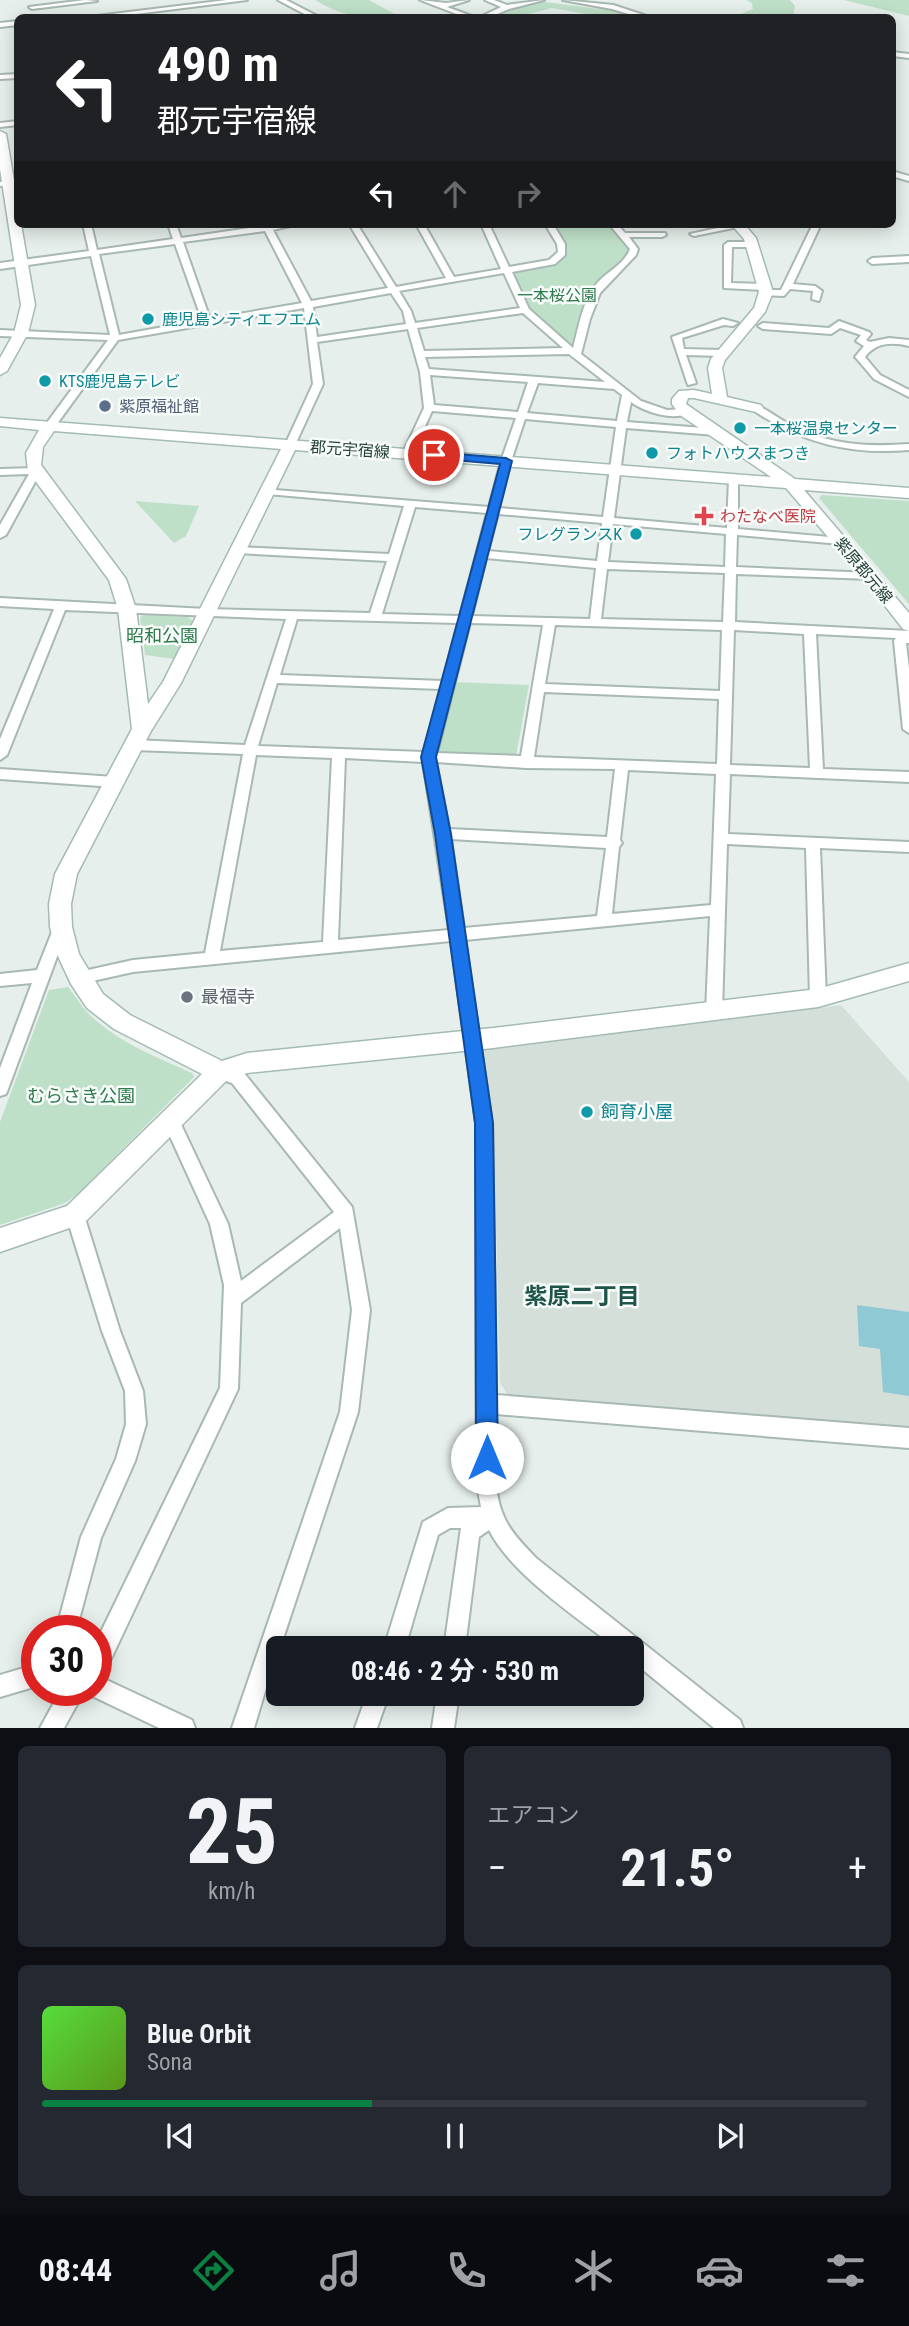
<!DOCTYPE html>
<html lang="ja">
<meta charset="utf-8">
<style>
body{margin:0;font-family:"Roboto Condensed","Noto Sans JP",sans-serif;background:#242831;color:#f1f3f6;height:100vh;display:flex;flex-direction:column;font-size:26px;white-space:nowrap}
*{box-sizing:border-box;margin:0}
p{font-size:23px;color:#9ea1a6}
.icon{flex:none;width:38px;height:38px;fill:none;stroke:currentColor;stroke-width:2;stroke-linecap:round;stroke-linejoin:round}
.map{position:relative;height:1728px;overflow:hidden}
.side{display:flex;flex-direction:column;gap:18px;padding:18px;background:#0d0f14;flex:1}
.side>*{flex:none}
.guide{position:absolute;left:14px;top:14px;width:882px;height:214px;border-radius:10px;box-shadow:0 4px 18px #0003;background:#202124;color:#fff;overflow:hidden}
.speed{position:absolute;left:21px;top:1615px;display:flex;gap:14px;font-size:35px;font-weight:700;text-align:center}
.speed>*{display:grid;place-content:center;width:91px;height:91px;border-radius:50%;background:#171b24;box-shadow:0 4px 18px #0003;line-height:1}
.speed .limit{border:10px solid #d22;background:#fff;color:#111}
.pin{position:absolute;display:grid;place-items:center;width:60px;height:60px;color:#fff;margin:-30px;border:4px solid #fff;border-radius:50%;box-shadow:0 2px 7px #0007}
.me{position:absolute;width:77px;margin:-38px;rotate:0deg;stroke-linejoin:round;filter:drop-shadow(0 0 5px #0008)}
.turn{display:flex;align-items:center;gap:24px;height:147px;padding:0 28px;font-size:32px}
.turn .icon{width:91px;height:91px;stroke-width:2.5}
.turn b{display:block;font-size:49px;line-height:60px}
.lanes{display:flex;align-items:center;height:66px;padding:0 28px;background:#0003;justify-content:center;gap:35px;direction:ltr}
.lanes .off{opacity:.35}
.big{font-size:52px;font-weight:700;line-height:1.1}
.side .card{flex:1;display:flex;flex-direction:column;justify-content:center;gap:10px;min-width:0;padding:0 24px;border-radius:10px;background:#242831}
.side .dial{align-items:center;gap:0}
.dial b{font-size:91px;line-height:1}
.song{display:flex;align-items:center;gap:21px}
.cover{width:84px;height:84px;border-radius:10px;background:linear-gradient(135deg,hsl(110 70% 55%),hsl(90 70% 35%))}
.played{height:7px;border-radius:4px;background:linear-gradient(90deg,#0b8043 40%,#363941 40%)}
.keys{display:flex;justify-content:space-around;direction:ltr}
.heat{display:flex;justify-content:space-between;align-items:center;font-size:38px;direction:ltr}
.side .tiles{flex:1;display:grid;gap:18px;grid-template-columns:1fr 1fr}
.card:last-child{grid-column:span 2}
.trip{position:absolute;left:266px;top:1636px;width:378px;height:70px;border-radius:10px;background:#171b24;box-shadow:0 4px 18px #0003;font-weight:700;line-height:70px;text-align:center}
.dock{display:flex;height:112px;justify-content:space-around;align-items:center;background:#090b0e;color:#9ea1a6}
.dock .icon{width:49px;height:49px}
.dock .active{color:#0b8043}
.dock b{font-size:32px;color:#f1f3f6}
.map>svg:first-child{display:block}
.built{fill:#d4dfda}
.green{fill:#bfe0c8}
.water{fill:#8ec9d4}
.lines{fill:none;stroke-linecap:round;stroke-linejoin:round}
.street-casing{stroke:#a8b8b2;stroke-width:4}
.secondary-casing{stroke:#a4bbb3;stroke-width:3}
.street{fill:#fff;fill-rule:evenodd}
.secondary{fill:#fff;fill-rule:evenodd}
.route{fill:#1a73e8;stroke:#114b97;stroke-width:2}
.culture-dot{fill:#0f9aa8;stroke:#f7fbf9;stroke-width:2.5}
.service-dot{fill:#5c6f8a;stroke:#f7fbf9;stroke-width:2.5}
.health-dot{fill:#e0444e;stroke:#f7fbf9;stroke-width:2.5}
.worship-dot{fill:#6b7280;stroke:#f7fbf9;stroke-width:2.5}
.labels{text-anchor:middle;stroke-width:5;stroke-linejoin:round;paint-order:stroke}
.far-park-label{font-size:16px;fill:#2d7a4b;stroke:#f7fbf9}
.far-culture-label{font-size:16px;fill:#0d838f;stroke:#f7fbf9;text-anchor:start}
.far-service-label{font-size:16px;fill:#4e5e75;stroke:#f7fbf9;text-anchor:start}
.far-street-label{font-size:16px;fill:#24423a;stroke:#f7fbf9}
.far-health-label{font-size:16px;fill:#be3a42;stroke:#f7fbf9;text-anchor:start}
.park-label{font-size:18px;fill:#2d7a4b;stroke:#f7fbf9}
.worship-label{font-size:18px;fill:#5b616d;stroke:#f7fbf9;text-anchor:start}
.culture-label{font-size:18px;fill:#0d838f;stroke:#f7fbf9;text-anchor:start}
.near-neighbourhood-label{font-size:23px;font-weight:bold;fill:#1f5548;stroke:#f7fbf9}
</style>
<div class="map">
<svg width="909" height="1728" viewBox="0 0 909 1728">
<rect width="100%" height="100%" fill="#e6efeb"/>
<path class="built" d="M841,1005L909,1082V1430L510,1398L500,1383L494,1149L482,1050Z"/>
<g class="green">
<path d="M315,0H369L400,17C369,18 343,18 315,0Z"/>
<path d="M746,0H790L795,6L793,17H734L753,9L752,3Z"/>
<path d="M844,0H909V16Z"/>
<path d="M537,1L623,12L621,15L598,16L552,8L517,17L491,18Z"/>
<path d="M553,224H608L629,249C623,268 598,275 588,295C581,310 579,329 575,345L570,346L527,308L512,274C532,264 554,270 567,250Z"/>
<path d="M822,495L909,501V604L819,498Z"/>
<path d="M135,501L199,506L186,536L174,543Z"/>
<path d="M144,615L188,617L193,621L174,659L145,655L140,617Z"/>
<path d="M453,682L529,685L516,756L439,752Z"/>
<path d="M68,987C76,997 83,1009 92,1017C120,1043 158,1058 192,1073L194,1077L79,1193L65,1203L0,1225V1122L49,990Z"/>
</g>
<path class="water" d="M857,1305L909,1312V1396L883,1392L880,1349L859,1346Z"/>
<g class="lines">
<defs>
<g id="street">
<path d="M85,0L97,1L32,9L29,7Z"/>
<path d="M227,0H247L104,18H80Z"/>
<path d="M278,0H286L321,18H312Z"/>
<path d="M420,0L446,3L469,0L447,7L477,18H467Z"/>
<path d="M485,0H494L507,5L544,0L509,9L488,18H478L501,7Z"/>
<path d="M563,0L613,5L653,18H642L612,9Z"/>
<path d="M18,21V25L0,27V23Z"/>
<path d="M892,52L909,54V58L892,56Z"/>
<path d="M18,74V78L0,79V75Z"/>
<path d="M18,121V125L0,127V123Z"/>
<path d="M892,171L909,176V181L892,176Z"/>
<path d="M18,179V183L0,186V182Z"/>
<path d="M83,224H91L97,250L173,239L168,224H176L181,238L263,226L262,224H299L273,230L311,301L388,288L349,224H357L396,287L446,278L416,224H424L454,277L501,269L481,224H489L509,267L549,260L558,252L557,244L545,224H553L565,244V255L555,264L512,272L529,309L573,348C579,326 583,298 599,281C610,270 624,264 630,249L609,224H617L625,233H665L666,235L662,237H629L638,249L636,255L600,293L590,319L581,354L641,401L667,410L685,409L690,412C674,422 645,412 631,402L627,422L716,429L721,432L716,435L626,428L614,518L727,528L729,479L730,477H738V529L841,538L847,541L841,544L737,535L736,567L871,573L877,576L871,579L736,574L735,622L909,631V643H906L909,669V733L903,729L894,641L896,638L816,634L823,769L909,772V782L730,774L728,834L909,842V852L820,848L826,998L823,1002L818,1004L813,1002L810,998L806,848L727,844L722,1012L719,1016L714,1018L709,1016L706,1012L710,916L465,940L492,1123L496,1395L909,1428V1448L496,1414C496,1447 490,1488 505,1519C512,1534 525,1546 536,1558L740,1720L743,1728H714L632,1661V1648H616C577,1617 512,1575 489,1530L479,1537L465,1648H444L461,1528H450L438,1535L405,1648H384L423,1522L448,1508L481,1507L477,1485L476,1123L451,941L133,972L79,984L74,982L71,978L74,974L79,972L133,960L205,953L243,754L134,750L128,745L134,740L245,745L286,619L65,610L7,755L0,760V739L54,609L0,606V598L206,609L370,613L387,561L237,553L231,550L237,547L389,554L404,506L267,494L262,491L263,489L489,507L501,461L516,418L432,411L413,453L408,456L404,455L403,453L424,408L420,372L408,329L317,342L323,384L295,445L286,447L285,445L313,384L304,308L118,340L54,428H46V424L108,340L0,336V330L110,335L91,256L0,269V263L89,251ZM265,231L302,303L210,319L183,242ZM175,244L202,320L119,335L99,254ZM504,273L520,308L415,323L411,311L399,291ZM391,293L403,311L406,324L317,337L313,307ZM523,313L563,348L424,351L417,328ZM569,354L605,382L429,369L425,357ZM430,375L528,382L518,412L434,405ZM538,383L614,389L622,395L617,421L527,413ZM525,419L616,427L603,517L499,508L511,461ZM415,507L487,513L460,616L382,614ZM498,514L602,523L597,561L488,551ZM613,524L726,534L725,567L608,562ZM486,558L596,568L590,619L472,616ZM607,569L725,573L723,622L601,619ZM297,619L458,623L443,681L280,675ZM470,623L543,625L521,756L437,753ZM555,625L722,630L720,691L545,684ZM734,630L804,634L810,768L730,765ZM277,683L441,689L424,752L258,746ZM544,692L719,699L717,764L534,757ZM256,755L332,758L323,942L220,951ZM345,758L423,762L449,930L338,940ZM436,762L526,768L615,769L607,837L449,829ZM628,770L716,774L711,905L612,914L619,847L622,843L620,840ZM451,839L606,848L597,916L464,928Z"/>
<path d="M736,224L743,226L694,236L690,234Z"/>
<path d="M813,224H821L793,284L815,286L822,291L819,301L812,299L813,291L790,289L784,296L762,295L761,293L765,290H781Z"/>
<path d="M755,242L756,244L752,247H732L731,283L764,284L768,287L764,290L724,288V245L728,242Z"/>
<path d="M909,256V262L872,264L868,261L872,258Z"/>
<path d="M723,319L738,323L733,326L724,325L682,338L684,349L722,350L727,353L722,356L686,355L696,383L688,385L672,337Z"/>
<path d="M839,321L869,332L871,334L866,340L870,342L889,338L909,340V346C892,342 876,342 865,357L880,375L909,390V397L874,379L857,359L855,357L864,346L856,341L861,335L840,328L831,334L763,329L758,326L763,323L829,328Z"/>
<path d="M756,405C769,410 781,421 795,427C831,445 869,447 909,444V450C851,455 801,443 753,410L751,408Z"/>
<path d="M36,468L41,471L6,535L0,538V525L29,474L0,475V469Z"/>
<path d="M0,769L114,777L121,782L114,787L0,779Z"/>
<path d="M61,921L66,923L68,927L8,1089L6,1094L0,1096V1068L32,983L0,986V974L37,970L54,927L56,923Z"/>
<path d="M220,1065L244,1073L352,1207L370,1310L358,1412L280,1648H278L254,1728H232L340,1412L352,1310L340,1228L241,1303L238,1389L104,1674L98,1676L192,1720L195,1728H159L88,1694L87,1690H96V1642L220,1388L224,1285L210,1224L163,1121L165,1116L171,1114L177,1116L228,1224L241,1281L334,1212L232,1083L214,1077L212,1072L214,1067Z"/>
<path d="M75,1207L81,1209L84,1215L120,1331L143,1391L146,1424L135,1461L101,1538L76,1631H56L81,1537L116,1459L126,1424L125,1391L102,1331L66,1215L69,1209Z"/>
<path d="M37,1664V1686L0,1697V1675Z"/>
<path d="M61,1690H85L64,1728H40Z"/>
<path d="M367,1694H389L377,1728H355Z"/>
<path d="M437,1694H459L454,1728H432Z"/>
</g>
<g id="secondary">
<path d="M0,131L6,134L18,204V224H21L35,305L28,333L7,371L0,375V358L14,333L21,305L0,169Z"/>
<path d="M731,224H744L756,238L773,292L765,312L725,360L722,368L727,397L761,405L763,408L756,412L694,398H688L686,404L795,479L909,488V498L804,490L909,613V631L903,629L865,580L786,488L295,450L181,683L151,731L77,874L71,904L72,927L79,954L103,994L130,1015L222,1061L247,1053L493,1028L818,989L909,963V981L818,1007L493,1048L247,1073L228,1079L84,1223L0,1252V1228L67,1206L202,1074L114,1029L87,1008L71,984L57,954L50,927L49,904L55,874L132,729L118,609L109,580L28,471L26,453L39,430L0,426V418L771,477L680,415L672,404V399L679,391L694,390L712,394L708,368L711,359L754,308L759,292L744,239ZM54,431L281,449L163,682L148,704L136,609L126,579L41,465L43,447Z"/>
</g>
</defs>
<use href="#street" class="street-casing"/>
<use href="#secondary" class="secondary-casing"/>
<use href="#street" class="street"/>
<use href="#secondary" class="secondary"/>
</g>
<path class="route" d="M434,452L506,458L512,461L436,757L451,834L493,1123L498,1458L495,1466L487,1469L480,1466L476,1458L475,1123L435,834L421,757L500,464L430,458V453Z"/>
<g class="culture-dot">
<circle cx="148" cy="319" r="7"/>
<circle cx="45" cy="381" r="7"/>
<circle cx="740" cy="428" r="7"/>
<circle cx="652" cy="453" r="7"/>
<circle cx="636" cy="534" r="7"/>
<circle cx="587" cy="1112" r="7"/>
</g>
<circle class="service-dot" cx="105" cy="406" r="7"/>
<path class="health-dot" d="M700.5 505.5h7v7h7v7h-7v7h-7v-7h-7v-7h7z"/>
<circle class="worship-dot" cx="187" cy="997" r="7"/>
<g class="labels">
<g class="far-park-label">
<text x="557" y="301">一本桜公園</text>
</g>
<g class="far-culture-label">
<text x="162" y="325">鹿児島シティエフエム</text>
<text x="59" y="387">KTS鹿児島テレビ</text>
<text x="754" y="434">一本桜温泉センター</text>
<text x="666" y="459">フォトハウスまつき</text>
<text x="622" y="540" text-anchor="end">フレグランスK</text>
</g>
<g class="far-service-label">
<text x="119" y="412">紫原福祉館</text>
</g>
<g class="far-street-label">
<text transform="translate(350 449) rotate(4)" y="6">郡元宇宿線</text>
<text transform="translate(864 570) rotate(50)" y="6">紫原郡元線</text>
</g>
<g class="far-health-label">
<text x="720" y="522">わたなべ医院</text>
</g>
<g class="park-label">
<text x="162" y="642">昭和公園</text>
<text x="81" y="1102">むらさき公園</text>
</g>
<g class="worship-label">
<text x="201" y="1003">最福寺</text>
</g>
<g class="culture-label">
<text x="601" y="1118">飼育小屋</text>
</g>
<g class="near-neighbourhood-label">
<text x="582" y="1304">紫原二丁目</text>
</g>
</g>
</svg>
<div class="speed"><div class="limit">30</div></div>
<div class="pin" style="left:434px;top:455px;background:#d93025"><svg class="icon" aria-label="arrive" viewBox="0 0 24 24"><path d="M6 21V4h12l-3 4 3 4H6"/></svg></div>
<svg class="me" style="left:487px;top:1458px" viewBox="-20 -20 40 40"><circle r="19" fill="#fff"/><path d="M0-13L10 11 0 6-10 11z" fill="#1a73e8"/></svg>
<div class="trip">08:46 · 2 分 · 530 m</div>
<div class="guide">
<div class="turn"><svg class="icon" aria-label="left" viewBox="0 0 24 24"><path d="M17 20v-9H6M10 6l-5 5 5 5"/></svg><div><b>490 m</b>郡元宇宿線</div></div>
<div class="lanes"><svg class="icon" aria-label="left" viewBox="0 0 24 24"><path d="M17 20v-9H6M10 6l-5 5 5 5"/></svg><svg class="icon off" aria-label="ahead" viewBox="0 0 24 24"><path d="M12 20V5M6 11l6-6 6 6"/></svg><svg class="icon off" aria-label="right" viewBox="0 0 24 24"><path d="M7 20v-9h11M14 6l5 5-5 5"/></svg></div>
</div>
</div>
<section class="side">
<div class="tiles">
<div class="card dial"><b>25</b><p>km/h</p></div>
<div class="card"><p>エアコン</p>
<div class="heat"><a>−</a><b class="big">21.5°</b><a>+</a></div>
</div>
<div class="card">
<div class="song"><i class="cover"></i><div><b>Blue Orbit</b><p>Sona</p></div></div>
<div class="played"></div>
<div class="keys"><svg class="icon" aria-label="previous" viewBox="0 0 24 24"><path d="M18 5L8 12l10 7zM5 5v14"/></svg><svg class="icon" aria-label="pause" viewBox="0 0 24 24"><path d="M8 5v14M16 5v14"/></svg><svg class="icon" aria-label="next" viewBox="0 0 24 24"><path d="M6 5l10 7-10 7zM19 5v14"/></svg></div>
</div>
</div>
</section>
<nav class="dock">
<b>08:44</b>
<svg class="icon active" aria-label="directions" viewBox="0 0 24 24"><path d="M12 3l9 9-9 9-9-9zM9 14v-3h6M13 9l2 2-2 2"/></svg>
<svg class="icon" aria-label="music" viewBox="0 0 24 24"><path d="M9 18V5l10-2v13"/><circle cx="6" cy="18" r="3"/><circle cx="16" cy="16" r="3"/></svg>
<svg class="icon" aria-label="phone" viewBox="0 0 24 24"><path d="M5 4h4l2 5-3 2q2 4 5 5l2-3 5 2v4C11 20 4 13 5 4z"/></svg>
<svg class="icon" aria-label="climate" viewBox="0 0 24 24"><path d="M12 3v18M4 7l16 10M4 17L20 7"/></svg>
<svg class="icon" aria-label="car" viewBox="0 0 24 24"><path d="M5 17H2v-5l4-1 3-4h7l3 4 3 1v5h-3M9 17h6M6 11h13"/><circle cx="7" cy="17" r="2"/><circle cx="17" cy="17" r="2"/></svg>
<svg class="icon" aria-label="filters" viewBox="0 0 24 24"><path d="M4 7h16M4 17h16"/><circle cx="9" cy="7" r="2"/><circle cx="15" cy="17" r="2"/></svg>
</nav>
